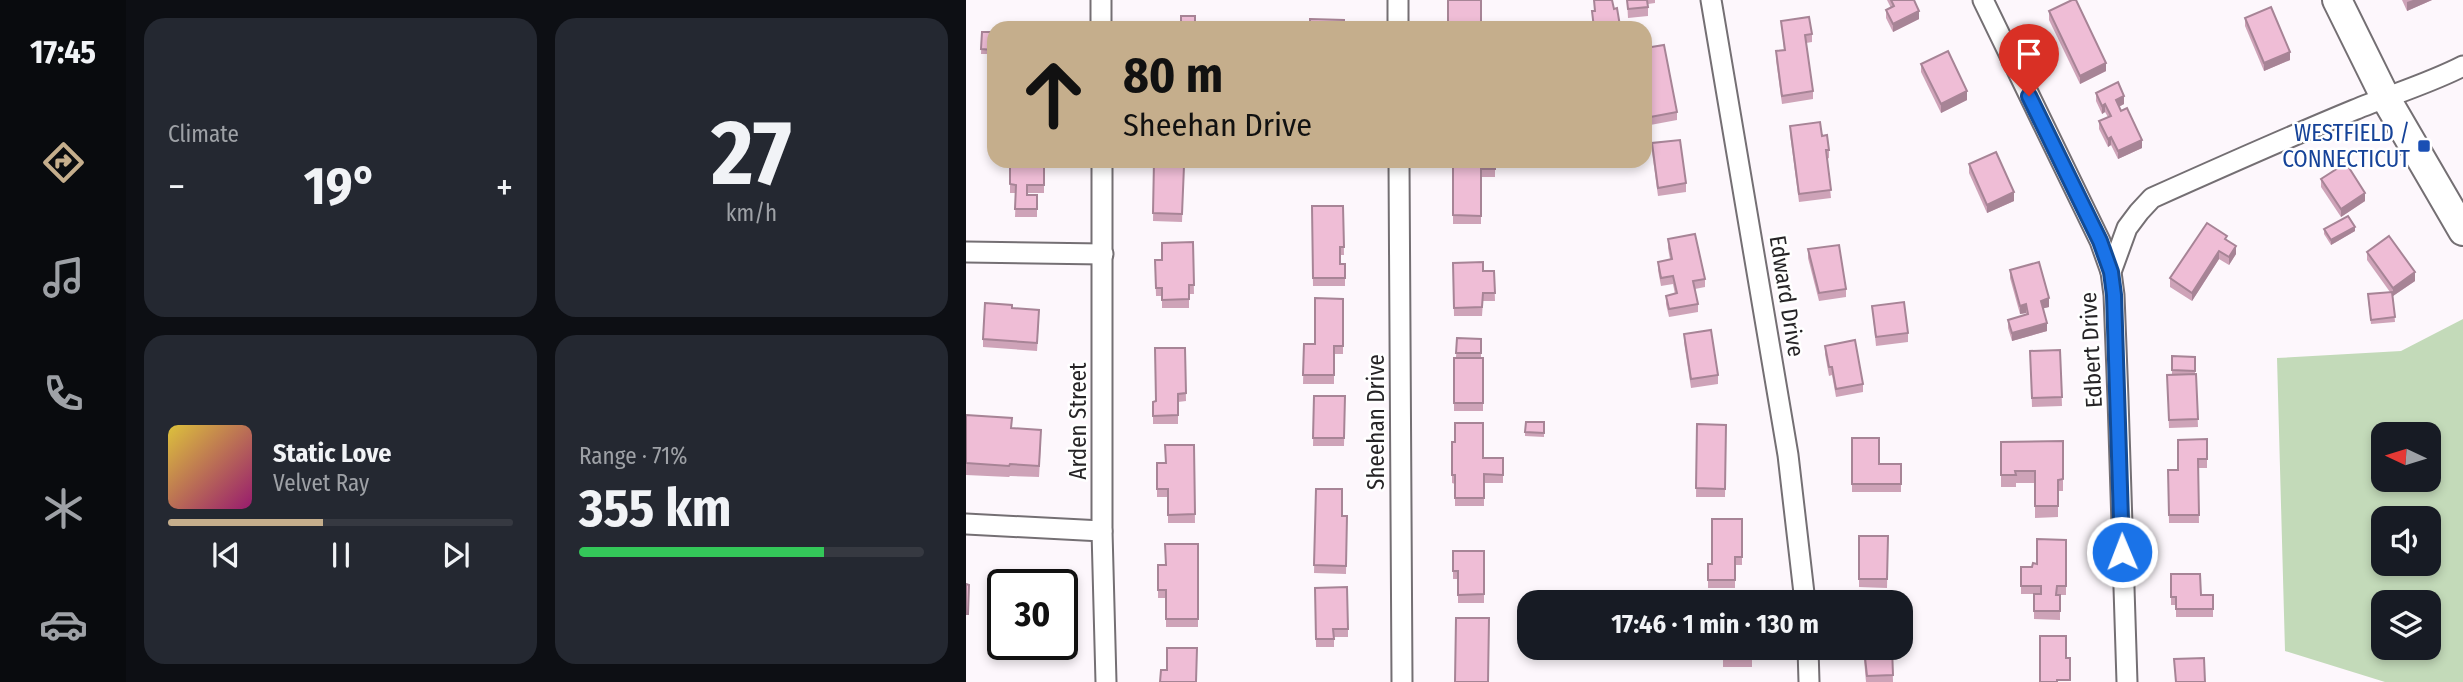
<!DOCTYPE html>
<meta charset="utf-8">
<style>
body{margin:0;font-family:"Fira Sans Condensed",sans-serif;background:#242831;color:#f1f3f6;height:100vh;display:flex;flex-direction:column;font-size:26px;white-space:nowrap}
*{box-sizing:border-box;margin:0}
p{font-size:23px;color:#9ea1a6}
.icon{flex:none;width:38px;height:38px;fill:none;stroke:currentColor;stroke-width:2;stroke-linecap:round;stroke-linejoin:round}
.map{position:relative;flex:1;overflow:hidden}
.details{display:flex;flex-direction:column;gap:18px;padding:18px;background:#0d0f14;width:840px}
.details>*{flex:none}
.guide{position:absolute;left:21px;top:21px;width:665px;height:147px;border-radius:21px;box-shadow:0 4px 10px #0003;background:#c5ae8c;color:#111;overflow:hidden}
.needle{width:46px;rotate:274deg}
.controls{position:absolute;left:1405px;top:422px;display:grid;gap:14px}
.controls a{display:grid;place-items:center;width:70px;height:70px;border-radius:14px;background:#171b24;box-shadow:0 4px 10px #0003;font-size:35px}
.speed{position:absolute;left:21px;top:569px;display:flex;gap:14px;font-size:35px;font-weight:700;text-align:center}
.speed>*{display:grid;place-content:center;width:91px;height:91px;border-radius:50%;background:#171b24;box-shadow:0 4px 10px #0003;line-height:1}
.speed .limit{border:4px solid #111;border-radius:10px;background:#fff;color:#111}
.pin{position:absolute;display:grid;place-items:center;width:60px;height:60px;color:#fff;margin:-72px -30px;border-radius:50% 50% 50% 0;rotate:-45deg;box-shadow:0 0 7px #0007}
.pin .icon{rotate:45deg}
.me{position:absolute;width:77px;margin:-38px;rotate:359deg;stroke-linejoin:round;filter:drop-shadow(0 0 5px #0008)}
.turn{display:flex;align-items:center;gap:24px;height:147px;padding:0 21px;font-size:32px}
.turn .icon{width:91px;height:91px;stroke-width:2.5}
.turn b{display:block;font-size:49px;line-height:60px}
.big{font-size:52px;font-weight:700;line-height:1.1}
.details .card{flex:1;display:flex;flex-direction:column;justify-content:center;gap:10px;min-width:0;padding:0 24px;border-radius:21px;background:#242831}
.details .dial{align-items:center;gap:0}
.dial b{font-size:91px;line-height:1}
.song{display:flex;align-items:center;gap:21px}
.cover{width:84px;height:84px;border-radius:10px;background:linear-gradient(135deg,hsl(50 70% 55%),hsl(320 70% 35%))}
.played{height:7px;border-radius:4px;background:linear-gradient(90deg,#c5ae8c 45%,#363941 45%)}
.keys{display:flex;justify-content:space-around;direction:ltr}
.heat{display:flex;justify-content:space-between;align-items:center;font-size:38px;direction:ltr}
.charge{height:10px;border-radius:5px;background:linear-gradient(90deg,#34c759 71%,#363941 0)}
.details .tiles{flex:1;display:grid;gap:18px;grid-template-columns:repeat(2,1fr)}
.trip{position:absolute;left:551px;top:590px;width:396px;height:70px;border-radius:21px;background:#171b24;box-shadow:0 4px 10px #0003;font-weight:700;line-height:70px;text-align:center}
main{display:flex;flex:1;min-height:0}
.menu{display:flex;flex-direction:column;width:126px;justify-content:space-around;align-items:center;background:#090b0e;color:#9ea1a6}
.menu .icon{width:49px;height:49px}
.menu .selected{color:#c5ae8c}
.menu b{font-size:32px;color:#f1f3f6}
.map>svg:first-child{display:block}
.green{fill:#c3dab9;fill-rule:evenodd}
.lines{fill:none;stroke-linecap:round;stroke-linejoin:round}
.minor-casing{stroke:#746f73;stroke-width:23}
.secondary-casing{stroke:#746f73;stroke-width:32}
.minor{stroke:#fff;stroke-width:19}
.secondary{stroke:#fff;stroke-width:28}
.wall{fill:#cea3b8}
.shaded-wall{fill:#a78496}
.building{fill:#efbdd6;stroke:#a78496;stroke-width:2}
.route-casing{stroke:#114b97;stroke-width:18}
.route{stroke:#1a73e8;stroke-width:12}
.transit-dot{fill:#1a4fb4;stroke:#fff;stroke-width:2.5}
.labels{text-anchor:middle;stroke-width:5;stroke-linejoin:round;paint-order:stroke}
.transit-label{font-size:23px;fill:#164399;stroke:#fff;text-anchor:end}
.street-label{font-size:23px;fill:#262426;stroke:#fff}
</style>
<main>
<nav class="menu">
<b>17:45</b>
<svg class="icon selected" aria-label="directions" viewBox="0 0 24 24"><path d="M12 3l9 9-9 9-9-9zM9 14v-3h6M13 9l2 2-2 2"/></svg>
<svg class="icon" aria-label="music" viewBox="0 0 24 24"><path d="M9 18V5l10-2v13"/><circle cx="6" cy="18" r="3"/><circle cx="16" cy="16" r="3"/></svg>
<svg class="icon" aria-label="phone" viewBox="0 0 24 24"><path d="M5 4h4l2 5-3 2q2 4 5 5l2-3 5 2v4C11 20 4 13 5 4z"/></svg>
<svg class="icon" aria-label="climate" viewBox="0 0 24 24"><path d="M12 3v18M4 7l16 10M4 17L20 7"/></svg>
<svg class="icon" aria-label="car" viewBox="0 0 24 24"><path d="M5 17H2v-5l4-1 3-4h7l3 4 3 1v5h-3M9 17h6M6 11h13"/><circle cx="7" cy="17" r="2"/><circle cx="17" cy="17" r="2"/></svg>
</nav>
<section class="details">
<div class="tiles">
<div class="card"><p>Climate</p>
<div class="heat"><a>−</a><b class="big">19°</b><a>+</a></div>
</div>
<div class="card dial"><b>27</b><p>km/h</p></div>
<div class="card">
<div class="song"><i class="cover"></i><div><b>Static Love</b><p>Velvet Ray</p></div></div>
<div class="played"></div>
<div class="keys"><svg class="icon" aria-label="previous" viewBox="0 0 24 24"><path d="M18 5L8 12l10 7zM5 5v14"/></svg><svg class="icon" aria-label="pause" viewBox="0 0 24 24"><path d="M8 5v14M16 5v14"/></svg><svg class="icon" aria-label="next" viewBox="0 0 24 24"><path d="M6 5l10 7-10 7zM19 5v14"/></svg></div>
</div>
<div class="card"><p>Range · 71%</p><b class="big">355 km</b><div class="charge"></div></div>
</div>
</section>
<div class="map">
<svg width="1497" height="682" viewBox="0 0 1497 682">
<rect width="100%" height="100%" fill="#fdf7fc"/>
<path class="green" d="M1497,319V682H1419L1319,651L1311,358L1435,351ZM1418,434H1463V480H1418ZM1418,518H1463V564H1418ZM1418,602H1463V648H1418Z"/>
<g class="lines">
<defs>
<g id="minor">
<path d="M135,0V28"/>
<path d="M432,0V28"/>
<path d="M745,0L822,455L839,602"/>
<path d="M1017,0L1134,241L1145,272"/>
<path d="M136,161V531L140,682"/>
<path d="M433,161L436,682"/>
<path d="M0,252L137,254"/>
<path d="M0,524L136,531"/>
<path d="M842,648L843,682"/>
<path d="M1161,682L1152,399L1148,295L1145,272L1161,228L1173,212L1186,198C1253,168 1320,138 1388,110C1424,95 1462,84 1497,66"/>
</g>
<path id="secondary" d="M1371,0L1419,97L1497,231"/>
</defs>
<use href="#minor" class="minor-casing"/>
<use href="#secondary" class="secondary-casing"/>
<use href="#minor" class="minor"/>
<use href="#secondary" class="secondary"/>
</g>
<g class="wall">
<rect x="482" y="0" width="33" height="28"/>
<path d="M628,0L648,9L651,8L654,28H627L626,11H628Z"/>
<path d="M661,0H689V3L682,4V16L662,18Z"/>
<path d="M921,0H948L953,19L927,32L920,18V10L925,8Z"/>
<path d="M1436,0H1466L1441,11Z"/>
<path d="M1083,11L1140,71L1114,84L1083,20Z"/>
<path d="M1279,18L1324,60L1298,71L1279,26Z"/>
<path d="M815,21L846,34V42L840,43L847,91V99L816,104L810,60V51L818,50Z"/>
<path d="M16,32H28V54H15Z"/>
<path d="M679,48L711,112V120L679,126Z"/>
<path d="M955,64L1001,100L975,113L955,72Z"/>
<path d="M1130,93L1158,104L1153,107L1176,148L1152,159L1145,145L1142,147L1133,129V121L1142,117L1139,112L1136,114L1130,101Z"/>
<path d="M824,126L856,136L863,150V158L861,159L865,198L833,202L824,134Z"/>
<path d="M686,143L720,183V192L692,196L686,152Z"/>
<path d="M44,161H78V193H61V195H71V217H49L50,193H44Z"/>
<path d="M188,161L218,166L216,222L187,221Z"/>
<path d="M346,161H376V165H347Z"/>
<path d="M487,161H529V177H515V224H487Z"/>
<path d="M1003,164L1048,201L1021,213L1003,173Z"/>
<path d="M1355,179L1399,201L1375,217L1355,187Z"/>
<path d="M346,206H377L378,255H374V264H379V286H347Z"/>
<path d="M1358,229L1389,231L1365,245L1358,234Z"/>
<path d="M702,239L739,279V287L729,289L732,304V312L703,317L700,304V296L709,294L707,284L695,286L692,270V262L704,259L702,248Z"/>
<path d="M1261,240L1270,254L1263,265L1253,259L1226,301L1204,287V278Z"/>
<path d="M227,242L228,294H223V308H196V296H190L189,260H196Z"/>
<path d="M842,249L880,289V297L853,301L842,258Z"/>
<path d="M1401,252L1449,281L1427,296L1429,322L1405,324L1402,299L1424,292L1401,260Z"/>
<path d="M487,263L517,271H528L529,301H517L516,316H488Z"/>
<path d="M1044,270L1083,307L1077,308L1081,331L1046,341L1042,328V320L1060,315V313L1054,314L1044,278Z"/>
<path d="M377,299V354H368V384H337L338,344H349Z"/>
<path d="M906,306L942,333V342L910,346Z"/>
<path d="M46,308L73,319L71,351L17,347V339Z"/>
<path d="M718,334L752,375V384L725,388L718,342Z"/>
<path d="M491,338L515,339V357H490Z"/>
<path d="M859,346L897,384V392L870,397L866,375L863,376L859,354Z"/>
<path d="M219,348L220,401L212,402V424H187V402L190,401Z"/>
<path d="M1094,350L1096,406L1066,407L1064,351Z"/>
<path d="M1206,356L1229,357V374H1230L1232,427L1203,428L1201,375H1206Z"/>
<rect x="488" y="358" width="29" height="53"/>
<path d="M348,396H379L378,446H347Z"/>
<path d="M0,415L46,428L75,442L73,477L44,476L43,477L0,475Z"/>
<path d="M578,422V437L559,436V432Z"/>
<path d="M731,424L760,425L759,497H730Z"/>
<path d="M886,438L913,464H935V492H886Z"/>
<path d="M1241,439V468H1232L1233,523H1203L1202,470H1212Z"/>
<path d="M1097,441V491H1092V517L1069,518V483H1050V487H1035V442Z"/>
<path d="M489,442L517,458H537V483H518V506H489V484L486,483V450Z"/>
<path d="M228,445L229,523H202V497H191V463H200Z"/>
<path d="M350,489L376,516H381L380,574L348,573Z"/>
<path d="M776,519V565H769V588H742V564H746Z"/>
<path d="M893,536H922L921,588L893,587Z"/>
<path d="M1100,540V595H1094V620L1068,619V594H1055V567H1066Z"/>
<path d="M232,544V627H200V598H192V565H200Z"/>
<path d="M487,551H518V603H492V579H487Z"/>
<path d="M1205,574L1235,595H1247V617H1210V605H1205Z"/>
<path d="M30,584H37V623L29,622Z"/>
<path d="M349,588L382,629V637H368V647H350Z"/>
<path d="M64,644H89V651L64,650Z"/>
<rect x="757" y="648" width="29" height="19"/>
<path d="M897,648H926L927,682H900Z"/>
</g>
<g class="shaded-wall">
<path d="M1447,0H1466L1441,11V2Z"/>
<path d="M953,11V19L927,32V24Z"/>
<path d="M1324,52V60L1298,71V63Z"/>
<path d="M1140,63V71L1114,84V76Z"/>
<path d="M1001,91V100L975,113V104Z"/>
<path d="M1158,96V104L1150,108V100Z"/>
<path d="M1139,104V112L1136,114V106Z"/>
<path d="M1145,137V145L1142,147V139Z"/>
<path d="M1176,140V148L1152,159V151Z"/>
<path d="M1048,192V201L1021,213V205Z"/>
<path d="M1399,193V201L1375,217V209Z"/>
<path d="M1389,227V231L1365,245V240Z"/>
<path d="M1270,246V254L1263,265V257Z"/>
<path d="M1253,251V259L1226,301V293Z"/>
<path d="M1449,272V281L1427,296V288Z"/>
<path d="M1083,298V307L1075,309V301Z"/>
<path d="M1060,304V313L1054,314V306Z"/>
<path d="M1081,323V331L1046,341V333Z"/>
</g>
<g class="building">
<path d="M482,0H515V23L482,24Z"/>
<path d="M628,0H646L648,9L651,8L654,26L639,28H628L626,11H629Z"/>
<path d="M661,0H681L682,7L662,9Z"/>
<path d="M925,0H948L953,11L927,24L920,10L928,6Z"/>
<path d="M1106,0H1110L1140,63L1114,76L1083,11Z"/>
<path d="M1305,7L1324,52L1298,63L1279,18Z"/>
<rect x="215" y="16" width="14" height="12"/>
<path d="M843,17L846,34L839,35L847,91L816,96L810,51L819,50L815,21Z"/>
<path d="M344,19L378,20V28H344Z"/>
<path d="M16,32H28V50L15,49Z"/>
<path d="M698,45L711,112L679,118V48Z"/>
<path d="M982,51L1001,91L975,104L955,64Z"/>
<path d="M1152,82L1158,96L1150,100L1155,111L1161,108L1176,140L1152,151L1145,137L1142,139L1133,121L1145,116L1139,104L1136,106L1130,93Z"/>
<path d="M854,122L856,136L861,135L863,150H860L865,190L833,194L824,126Z"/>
<path d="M714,140L720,183L692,188L686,143Z"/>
<path d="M1030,152L1048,192L1021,205L1003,164Z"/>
<path d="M44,161H78V185H61V195H71V209H49L50,185L44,184Z"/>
<path d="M188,161H213V166H218L216,214L187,213Z"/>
<path d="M487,161H529V169H515V216L487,215Z"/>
<path d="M1380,163L1399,193L1375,209L1355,179Z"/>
<path d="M346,206H377L378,247H374V264H379V278H347Z"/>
<path d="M1382,216L1389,227L1365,240L1358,229Z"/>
<path d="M1241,223L1261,236L1259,239L1270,246L1263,257L1253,251L1226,293L1204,278Z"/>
<path d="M729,234L739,279L727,281L732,304L703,309L700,296L711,293L707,276L695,278L692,262L706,259L702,239Z"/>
<path d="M1423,236L1449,272L1427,288L1401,252Z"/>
<path d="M227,242L228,285H223V299L196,300V288H190L189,260H196V243Z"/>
<path d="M873,245L880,289L853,293L842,249Z"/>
<path d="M517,262V271H528L529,293H517L516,307L488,308L487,263Z"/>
<path d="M1073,262L1083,298L1075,301L1081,323L1046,333L1042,320L1062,314L1060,304L1054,306L1044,270Z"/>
<path d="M1426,292L1429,317L1405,320L1402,294Z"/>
<path d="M349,298L377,299V346H368V375H337L338,344H349Z"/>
<path d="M938,302L942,333L910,337L906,306Z"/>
<path d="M19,303L46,305V308L73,310L71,343L17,339Z"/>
<path d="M745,330L752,375L725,379L718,334Z"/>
<path d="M491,338L515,339V353H490Z"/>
<path d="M889,340L897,384L870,389L866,367H863L859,346Z"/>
<path d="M189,348H219L220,393L212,394V415L187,416V402L190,401Z"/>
<path d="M1094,350L1096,397L1066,398L1064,351Z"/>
<path d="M1206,356L1229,357V371L1206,370Z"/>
<rect x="488" y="358" width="29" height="45"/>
<path d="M1230,374L1232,419L1203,420L1201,375Z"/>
<path d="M348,396H379L378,438H347Z"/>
<path d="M0,415L46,418L45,428L75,430L73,466L44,464L43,466L0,463Z"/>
<path d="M560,422H578V433L559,432Z"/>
<path d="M489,423H517V458H537V475L518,474V498H489V475H486V442H489Z"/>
<path d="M731,424L760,425L759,489L730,488Z"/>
<path d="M886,438H913V464H935V484H886Z"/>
<path d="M1241,439V459H1232L1233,515H1203L1202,470H1212V440Z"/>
<path d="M1097,441V479L1092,480V506H1069V471H1049L1050,475H1035V442Z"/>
<path d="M199,445H228L229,514L202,515V489H191V463H200Z"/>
<path d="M350,489H376V516H381L380,566L348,565Z"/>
<path d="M746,519H776V557H769V580H742V564H746Z"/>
<path d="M893,536H922L921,579H893Z"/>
<path d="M1071,539L1100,540V586H1091L1090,595H1094V611H1068V594H1075V586H1055V567H1066L1067,563L1071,564Z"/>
<path d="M199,544H232V619H200V590H192V565H200Z"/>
<path d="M487,551H518V594L492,595V571H487Z"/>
<path d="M1205,574H1234L1235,595H1247V609H1210V597H1205Z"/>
<path d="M48,577L73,578V584H48Z"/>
<path d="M0,584L3,585L2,614H0Z"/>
<path d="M30,584H46H37V615L29,614Z"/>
<path d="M381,587L382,629H367L368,639H350L349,588Z"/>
<path d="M490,618H523L522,682H489Z"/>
<path d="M1074,636H1100V658H1104V680H1091V682H1074Z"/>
<path d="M64,644H89V647L64,646Z"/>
<path d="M201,648H231L230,682H194L195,670H201Z"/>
<path d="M757,648H786V659L757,658Z"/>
<path d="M898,648H926L927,675L901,676Z"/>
<path d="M1238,658L1239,682H1210L1208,659Z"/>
</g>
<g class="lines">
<defs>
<path id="route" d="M1063,96L1134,241L1145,272L1148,295L1156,552"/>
</defs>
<use href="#route" class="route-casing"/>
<use href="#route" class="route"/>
</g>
<rect class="transit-dot" x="1451" y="139" width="14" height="14" rx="3.5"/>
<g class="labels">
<g class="transit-label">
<text x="1444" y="141">WESTFIELD /<tspan x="1444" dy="26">CONNECTICUT</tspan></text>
</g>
<g class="street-label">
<text transform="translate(821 296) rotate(81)" y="8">Edward Drive</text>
<text transform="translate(1125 350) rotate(-93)" y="8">Edbert Drive</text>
<text transform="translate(112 421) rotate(-90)" y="8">Arden Street</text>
<text transform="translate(410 422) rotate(-90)" y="8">Sheehan Drive</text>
</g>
</g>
</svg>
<div class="controls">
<a><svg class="needle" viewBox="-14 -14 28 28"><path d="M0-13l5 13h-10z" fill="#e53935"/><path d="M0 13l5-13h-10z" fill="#9ea1a6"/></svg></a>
<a><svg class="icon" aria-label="sound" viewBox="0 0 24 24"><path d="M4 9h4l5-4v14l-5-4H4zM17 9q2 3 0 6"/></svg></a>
<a><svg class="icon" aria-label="layers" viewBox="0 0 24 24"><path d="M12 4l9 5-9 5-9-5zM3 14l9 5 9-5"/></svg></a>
</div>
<div class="speed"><div class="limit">30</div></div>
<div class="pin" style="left:1063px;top:96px;background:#d93025"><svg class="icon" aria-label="arrive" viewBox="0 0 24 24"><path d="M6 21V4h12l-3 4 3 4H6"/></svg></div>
<svg class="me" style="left:1156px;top:552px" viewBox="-20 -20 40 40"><circle r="17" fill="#1a73e8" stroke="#fff" stroke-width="3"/><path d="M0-11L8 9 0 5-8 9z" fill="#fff"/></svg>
<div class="trip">17:46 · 1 min · 130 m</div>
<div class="guide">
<div class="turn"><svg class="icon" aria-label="ahead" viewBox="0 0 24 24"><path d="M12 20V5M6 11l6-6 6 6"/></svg><div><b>80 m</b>Sheehan Drive</div></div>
</div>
</div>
</main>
